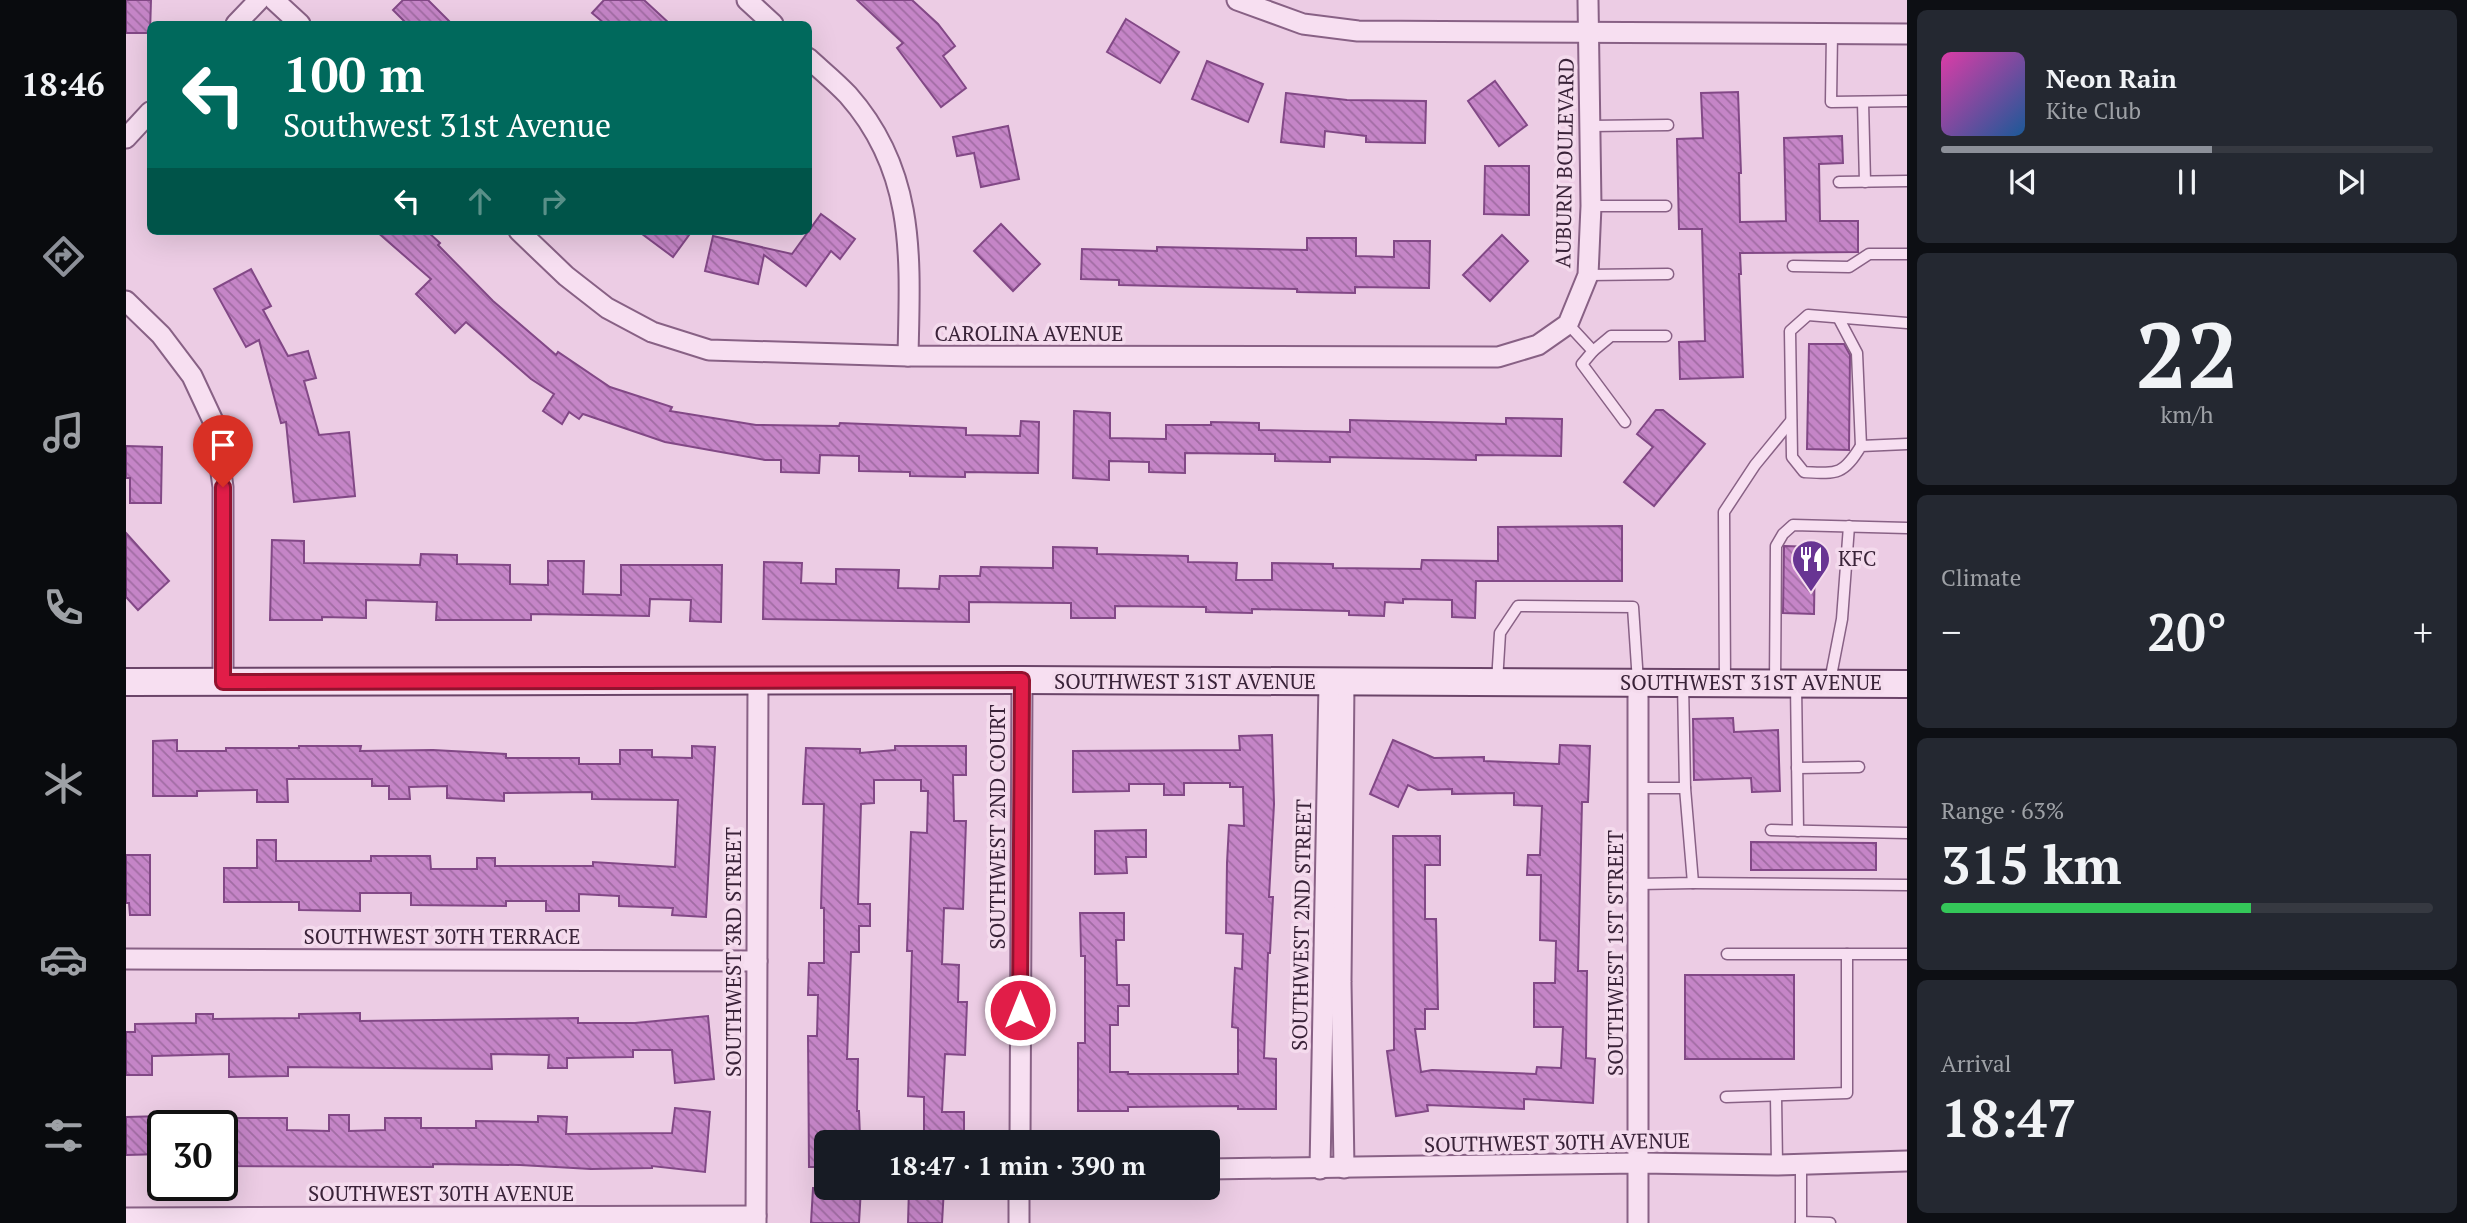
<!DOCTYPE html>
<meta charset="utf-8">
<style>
body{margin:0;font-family:"PT Serif",serif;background:#242831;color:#f1f3f6;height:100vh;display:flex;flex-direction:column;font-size:26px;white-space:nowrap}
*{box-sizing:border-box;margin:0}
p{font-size:23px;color:#9ea1a6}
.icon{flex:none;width:38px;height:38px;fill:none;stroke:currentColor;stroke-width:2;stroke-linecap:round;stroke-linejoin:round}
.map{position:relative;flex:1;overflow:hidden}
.panel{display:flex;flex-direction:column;gap:10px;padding:10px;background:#0d0f14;width:560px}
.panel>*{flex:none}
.guide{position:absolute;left:21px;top:21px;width:665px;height:214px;border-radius:10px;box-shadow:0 7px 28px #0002;background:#00695c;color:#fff;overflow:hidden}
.speed{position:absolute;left:21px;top:1110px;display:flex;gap:14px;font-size:35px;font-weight:700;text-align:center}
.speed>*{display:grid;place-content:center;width:91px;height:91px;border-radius:50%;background:#171b24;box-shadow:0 7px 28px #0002;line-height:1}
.speed .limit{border:4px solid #111;border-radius:10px;background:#fff;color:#111}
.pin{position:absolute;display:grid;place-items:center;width:60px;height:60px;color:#fff;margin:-72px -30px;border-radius:50% 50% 50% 0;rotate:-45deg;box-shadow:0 0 7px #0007}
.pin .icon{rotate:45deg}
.me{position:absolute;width:77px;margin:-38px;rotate:0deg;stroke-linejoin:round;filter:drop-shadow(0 0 5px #0008)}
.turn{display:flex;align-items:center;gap:24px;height:147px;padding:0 21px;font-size:32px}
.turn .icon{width:91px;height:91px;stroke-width:2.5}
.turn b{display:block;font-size:49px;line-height:60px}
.lanes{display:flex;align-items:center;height:66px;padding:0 21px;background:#0003;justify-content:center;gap:35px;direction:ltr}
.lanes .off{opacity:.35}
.big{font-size:52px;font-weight:700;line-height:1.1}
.panel .tile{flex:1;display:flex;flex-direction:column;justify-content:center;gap:10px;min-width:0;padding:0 24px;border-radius:10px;background:#242831}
.panel .dial{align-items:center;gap:0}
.dial b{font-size:91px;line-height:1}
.song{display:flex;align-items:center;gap:21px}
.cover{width:84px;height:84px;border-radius:10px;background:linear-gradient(135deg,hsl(320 70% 55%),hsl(210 70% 35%))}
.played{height:7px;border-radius:4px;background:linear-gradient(90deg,#8c9099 55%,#363941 55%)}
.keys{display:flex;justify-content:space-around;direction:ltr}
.heat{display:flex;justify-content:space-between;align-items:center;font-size:38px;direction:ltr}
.charge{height:10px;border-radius:5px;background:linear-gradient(90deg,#34c759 63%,#363941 0)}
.trip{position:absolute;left:688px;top:1130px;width:406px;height:70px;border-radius:10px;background:#171b24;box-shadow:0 7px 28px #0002;font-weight:700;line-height:70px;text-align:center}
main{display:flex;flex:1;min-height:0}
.tabs{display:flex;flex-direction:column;width:126px;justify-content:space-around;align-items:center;background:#090b0e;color:#9ea1a6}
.tabs .icon{width:49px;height:49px}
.tabs .active{color:#8c9099}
.tabs b{font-size:32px;color:#f1f3f6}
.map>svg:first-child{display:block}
.building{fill:url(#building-back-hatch);stroke:#824886;stroke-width:2}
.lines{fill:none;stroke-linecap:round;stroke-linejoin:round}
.lane-casing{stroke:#886185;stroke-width:13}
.street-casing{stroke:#886185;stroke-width:23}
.secondary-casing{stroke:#6a4468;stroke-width:30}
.lane{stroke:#f7dff1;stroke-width:10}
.street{stroke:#f7dff1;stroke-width:19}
.secondary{stroke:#f7dff1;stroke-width:26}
.route-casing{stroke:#92132f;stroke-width:18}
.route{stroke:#e11d48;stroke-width:12}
.labels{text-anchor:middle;stroke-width:7;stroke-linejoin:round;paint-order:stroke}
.street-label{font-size:21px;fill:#3a2339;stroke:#f4dbed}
.poi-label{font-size:21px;fill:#3a2339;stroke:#f4dbed;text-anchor:start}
</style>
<main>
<nav class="tabs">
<b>18:46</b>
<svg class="icon active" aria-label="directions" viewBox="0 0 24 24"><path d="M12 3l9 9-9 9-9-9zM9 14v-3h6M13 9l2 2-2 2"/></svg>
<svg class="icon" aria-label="music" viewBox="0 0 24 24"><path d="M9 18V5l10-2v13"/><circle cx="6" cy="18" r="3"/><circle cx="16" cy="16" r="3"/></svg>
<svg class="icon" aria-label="phone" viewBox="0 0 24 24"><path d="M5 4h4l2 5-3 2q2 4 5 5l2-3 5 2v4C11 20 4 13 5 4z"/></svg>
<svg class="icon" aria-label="climate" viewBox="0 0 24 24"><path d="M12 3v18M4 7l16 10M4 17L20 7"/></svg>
<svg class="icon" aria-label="car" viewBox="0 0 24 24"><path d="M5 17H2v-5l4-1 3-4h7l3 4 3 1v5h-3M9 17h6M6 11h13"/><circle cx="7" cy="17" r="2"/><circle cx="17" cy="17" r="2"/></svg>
<svg class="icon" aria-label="filters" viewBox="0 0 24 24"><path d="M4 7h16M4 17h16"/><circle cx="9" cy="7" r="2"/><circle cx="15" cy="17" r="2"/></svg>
</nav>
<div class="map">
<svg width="1781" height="1223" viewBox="0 0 1781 1223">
<defs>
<pattern id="building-back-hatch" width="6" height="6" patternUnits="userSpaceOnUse" patternTransform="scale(1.75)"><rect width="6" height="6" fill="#c585c7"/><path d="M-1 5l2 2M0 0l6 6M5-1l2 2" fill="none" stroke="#a16ca3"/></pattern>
</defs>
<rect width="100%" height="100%" fill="#eccce4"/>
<g class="building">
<path d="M0,0H25L24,33H0Z"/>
<path d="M277,0H302L326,24H281L267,10Z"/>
<path d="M478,0H518L544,24H479L466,13Z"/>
<path d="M731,0H786L812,24L829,46L817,56L840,88L815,107L771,48L777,43Z"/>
<path d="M1000,19L1053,52L1034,83L981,52Z"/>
<path d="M1081,61L1137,84L1122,122L1066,99Z"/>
<path d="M1369,81L1401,125L1373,146L1342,101Z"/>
<path d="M1612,92L1615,173H1613L1614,222L1660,221L1658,138L1716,136L1717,163L1693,164L1694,221H1732V252L1614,253L1615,274H1613L1617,377L1554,379L1553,342L1579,341L1576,229H1553L1551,139L1577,138L1575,93Z"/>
<path d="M1160,93L1221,100L1300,101L1299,143L1240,142V136L1199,131L1198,147L1155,142Z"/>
<path d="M882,126L893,179L855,187L848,153L831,156L827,137Z"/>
<path d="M1359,166H1403V215L1358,214Z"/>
<path d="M695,214L729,239L714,259L705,251L680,286L638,255L632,284L579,271L587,236L666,254Z"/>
<path d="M875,224L914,264L887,291L848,251Z"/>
<path d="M250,231H301L314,243L312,245L367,301L430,355L432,352L484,387L546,407L544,411L630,425L713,426L714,423L840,428V435L894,436L895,421L913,422L912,473L839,472V477L784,476V472L733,471V456L694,455L693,473L655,472V460H639L539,442L457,414L453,419L443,412L436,424L417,411L428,394L405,379L340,322L329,333L290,294L305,279Z"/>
<path d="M512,231H566L547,257Z"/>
<path d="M1376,235L1402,261L1364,301L1337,275Z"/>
<path d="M1181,238H1230V256L1268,257V241H1304L1303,288L1229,287V293L1171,292V289L993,285V280L955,279L956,249L1031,251V247L1181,250Z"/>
<path d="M125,269L145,306L137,310L162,356L182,351L190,378L178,381L193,435L223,432L229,496L168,502L160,422L155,423L133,340L120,347L88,289Z"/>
<path d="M1683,344H1718L1724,355L1723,450L1681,449Z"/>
<path d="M1530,410H1537L1579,444L1528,506L1498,482L1527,447L1511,434Z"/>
<path d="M948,411L984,413V438L1040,439V425H1085V422L1133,423V430L1224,432V420L1380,424V418L1436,419L1435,456L1350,455V460L1204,457V462L1149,461V454L1059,453V473L1023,472V462L983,461V480L947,478Z"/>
<path d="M0,446L36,447L35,503H4V478H0Z"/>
<path d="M1496,526V581H1350L1349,618L1326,617V600L1277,599V603L1259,602L1258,616L1223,615V611L1126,609V613L1080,612V607L989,606V618H945V603L843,602V622L637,619L638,562L676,563L675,583L710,584V569L773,570L772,588L813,589L814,576H854L855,567L927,568V547L971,548V554L1062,556V562L1111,563L1110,580H1146V563L1207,564V568L1295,569L1296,560L1372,561V527Z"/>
<path d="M0,533L43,581L12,610L0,597Z"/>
<path d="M146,540L178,541V563L294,565L295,554L331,555V564L384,565V584L422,585V561H458L457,594L495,595V565H596L595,622L564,621L565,600L524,599L523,616L405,614V620H310L311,602L240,600V618L196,617V620H144Z"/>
<path d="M1658,546L1689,547L1688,614L1657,613Z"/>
<path d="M1607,718L1608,732L1652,730L1654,791L1626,792L1625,778L1568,780L1567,719Z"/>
<path d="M1146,735L1148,804L1143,897H1147L1144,953H1142L1138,1058L1150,1059V1109H1112V1106L1002,1107V1111H952V1043H959V956H955L954,913H998V940H990L991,985H1003V1006H992V1025H984V1072H1002V1074H1112V1028L1106,1027L1109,968L1116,969L1117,934L1100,933L1101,863L1103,825L1118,826L1117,787H1104V783H1058V795H1038V784H1003V791L947,792V751L1114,750L1113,736Z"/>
<path d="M51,740V751H100V748H173V746H235L234,751L307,750L380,754V758H453V764H494V750H526V757L566,758V746L589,747L580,917L546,915L547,908L493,906V896L453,894V911H420V901H380V906L285,905V893H234V911L173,910V902H98V868H131V840H150V861H245V856H304L305,869H351V858H369V866H467V862L549,867L552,800L466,799V792L378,793V801L321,798V786L283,787L284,799H263V786H246V779H161L162,802H131V790L71,791V796H27V741Z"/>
<path d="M1267,740L1308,758L1358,757V761L1433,764L1434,745L1464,746L1462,802H1456L1452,971H1461L1460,1058L1469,1059L1467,1103L1398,1099V1109L1301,1105L1302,1111L1270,1116L1261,1051L1268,1050L1267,836H1314V865H1299V919H1310L1312,1009H1299V1029H1289L1295,1072L1306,1070L1410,1074L1411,1067L1435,1068L1437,1027H1408V983H1429L1430,941L1414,940L1415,875H1401L1402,855H1414L1416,806L1388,805V793L1326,794V789L1292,790L1282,785L1272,807L1244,794Z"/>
<path d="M769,746H840V775H827L828,821H840L837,909L818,908L816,964L833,965L832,1002H841L839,1055L819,1054L816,1112H838V1143H798V1097L782,1096L786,951H781L785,832L801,833L802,791H795V780H748V803L735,804L732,904H744V926H733V952H725L721,1059H732L731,1111H733L734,1138L721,1139L722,1143H700V1167H683L682,1036H691L692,995H682L683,963H698V908H695L698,804H677L680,748L734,749V753L769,750Z"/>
<path d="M1020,830V857H1000L1001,873L969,874V831Z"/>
<path d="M1625,842L1750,843V870H1625Z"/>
<path d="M0,855H24V915H4L3,903H0Z"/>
<rect x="1559" y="975" width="109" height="84"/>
<path d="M234,1013V1021L452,1018V1023H509L582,1016L588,1079L549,1083L546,1050H507V1057L441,1058V1068H422L423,1055L365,1054L366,1069L162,1067V1076L103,1077V1054L26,1056V1075H0V1032H9V1024L70,1023V1014H87V1019L173,1018V1014Z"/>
<path d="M549,1108L584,1112L579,1172L526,1166V1168L465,1169L394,1165L307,1164V1167L101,1166V1118H161V1130L203,1131V1115H223V1131L259,1130V1118H295V1128H350V1121L412,1122V1116L441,1117L440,1134L546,1133Z"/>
<path d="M37,1116V1154L0,1155V1117Z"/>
<path d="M687,1188H735L733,1223H685Z"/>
<path d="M783,1188H818L816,1223H782Z"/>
</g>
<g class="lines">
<defs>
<g id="lane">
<path d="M1706,33L1705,102L1781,101"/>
<path d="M1737,102L1739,182"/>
<path d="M1465,126L1542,125"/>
<path d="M1713,182L1781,181"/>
<path d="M1465,206H1540"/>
<path d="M1667,266L1723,267L1743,254H1781"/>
<path d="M1462,275L1542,274"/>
<path d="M1713,319L1731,353L1735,446"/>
<path d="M1781,323L1682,315L1664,331L1666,457L1678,472C1712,474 1717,475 1735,446L1781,444"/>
<path d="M1442,324L1467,351L1456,364L1499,422"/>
<path d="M1467,351L1485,336H1540"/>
<path d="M1704,681L1716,619L1723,526"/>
<path d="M1371,682L1374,633L1392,606L1507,607L1512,682"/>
<path d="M1599,682L1598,512L1629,465L1665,421"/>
<path d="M1649,683L1650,546L1657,534L1667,525L1781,528"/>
<path d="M1670,684L1672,831"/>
<path d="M1671,768L1733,767"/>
<path d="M1513,788H1559"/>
<path d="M1645,830L1781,833"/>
<path d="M1567,883L1781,885"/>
<path d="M1513,884L1567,883L1559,788L1557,683"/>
<path d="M1601,954H1781"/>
<path d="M1650,1096L1651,1165"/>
<path d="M1600,1097L1721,1093V954"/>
<path d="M1675,1164V1223"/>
<path d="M1675,1222L1704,1223"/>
</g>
<g id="street">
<path d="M148,0L174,24"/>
<path d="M621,0L647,24"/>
<path d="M1111,0L1177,24L1232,31L1781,34"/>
<path d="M110,24L133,0"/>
<path d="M682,58C695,70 710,82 722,95C791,173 784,260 782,356"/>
<path d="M0,138L24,112"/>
<path d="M393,231L440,276L481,308L526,332L583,350L782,356L1372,357L1412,345L1442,324L1462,275L1465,206L1462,0"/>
<path d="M0,301L35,335L66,376L88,423L97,487V682"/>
<path d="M1218,683L1215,982L1218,1168"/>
<path d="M0,959L631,961"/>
<path d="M894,1143L896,680"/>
<path d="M1082,1169L1513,1163L1651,1165L1781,1161"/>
<path d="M1194,1169L1203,683"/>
<path d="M0,1218L630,1216"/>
<path d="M630,1223L632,681"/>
<path d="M893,1223V1188"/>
<path d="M1512,1223V683"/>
</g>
<path id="secondary" d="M0,682L896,680L1781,684"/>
</defs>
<use href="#lane" class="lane-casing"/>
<use href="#street" class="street-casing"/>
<use href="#secondary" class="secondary-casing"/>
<use href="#lane" class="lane"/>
<use href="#street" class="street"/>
<use href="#secondary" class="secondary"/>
</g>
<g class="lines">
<defs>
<path id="route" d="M97,487V682L896,680L894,1010"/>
</defs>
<use href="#route" class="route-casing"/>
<use href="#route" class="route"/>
</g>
<defs>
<symbol id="restaurant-pin" viewBox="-11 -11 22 30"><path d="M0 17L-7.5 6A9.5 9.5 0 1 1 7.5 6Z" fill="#683593" stroke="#f4dbed"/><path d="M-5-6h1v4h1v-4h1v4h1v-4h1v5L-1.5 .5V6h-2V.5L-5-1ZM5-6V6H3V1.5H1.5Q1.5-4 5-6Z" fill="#fff"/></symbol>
</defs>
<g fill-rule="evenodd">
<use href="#restaurant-pin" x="1663" y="537" width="44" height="60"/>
</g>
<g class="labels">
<g class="street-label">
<text transform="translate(1439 163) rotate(-89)" y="7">AUBURN BOULEVARD</text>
<text x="903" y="341">CAROLINA AVENUE</text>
<text x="1059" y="689">SOUTHWEST 31ST AVENUE</text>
<text x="1625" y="690">SOUTHWEST 31ST AVENUE</text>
<text transform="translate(872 827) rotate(-90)" y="7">SOUTHWEST 2ND COURT</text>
<text transform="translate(1176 925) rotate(-89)" y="7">SOUTHWEST 2ND STREET</text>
<text x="316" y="944">SOUTHWEST 30TH TERRACE</text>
<text transform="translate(608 952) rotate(-90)" y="7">SOUTHWEST 3RD STREET</text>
<text transform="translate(1490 953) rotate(-90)" y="7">SOUTHWEST 1ST STREET</text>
<text transform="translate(1431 1143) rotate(-1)" y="7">SOUTHWEST 30TH AVENUE</text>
<text x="315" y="1201">SOUTHWEST 30TH AVENUE</text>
</g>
<g class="poi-label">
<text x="1712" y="566">KFC</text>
</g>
</g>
</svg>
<div class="speed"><div class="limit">30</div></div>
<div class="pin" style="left:97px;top:487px;background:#d93025"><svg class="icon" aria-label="arrive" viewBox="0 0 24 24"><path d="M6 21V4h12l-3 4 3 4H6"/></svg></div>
<svg class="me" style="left:894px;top:1010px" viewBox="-20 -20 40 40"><circle r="17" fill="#e11d48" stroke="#fff" stroke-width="3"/><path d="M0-11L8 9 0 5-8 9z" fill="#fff"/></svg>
<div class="trip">18:47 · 1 min · 390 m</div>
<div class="guide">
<div class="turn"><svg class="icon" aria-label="left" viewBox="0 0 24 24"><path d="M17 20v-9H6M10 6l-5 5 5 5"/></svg><div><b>100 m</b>Southwest 31st Avenue</div></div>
<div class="lanes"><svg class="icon" aria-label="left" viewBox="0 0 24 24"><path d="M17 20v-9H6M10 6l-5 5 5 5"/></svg><svg class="icon off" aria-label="ahead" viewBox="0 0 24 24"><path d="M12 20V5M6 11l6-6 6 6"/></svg><svg class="icon off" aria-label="right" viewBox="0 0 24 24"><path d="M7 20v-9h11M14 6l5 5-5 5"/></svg></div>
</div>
</div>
<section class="panel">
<div class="tile">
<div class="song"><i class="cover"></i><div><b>Neon Rain</b><p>Kite Club</p></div></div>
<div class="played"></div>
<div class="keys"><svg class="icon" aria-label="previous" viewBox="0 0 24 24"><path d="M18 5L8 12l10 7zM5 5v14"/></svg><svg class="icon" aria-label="pause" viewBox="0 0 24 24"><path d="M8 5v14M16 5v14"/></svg><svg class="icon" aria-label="next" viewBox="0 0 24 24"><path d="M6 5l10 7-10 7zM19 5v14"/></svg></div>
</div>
<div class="tile dial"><b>22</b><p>km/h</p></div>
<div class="tile"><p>Climate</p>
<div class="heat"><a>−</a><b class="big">20°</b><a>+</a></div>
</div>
<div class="tile"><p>Range · 63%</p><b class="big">315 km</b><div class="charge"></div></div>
<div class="tile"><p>Arrival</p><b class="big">18:47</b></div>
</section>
</main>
